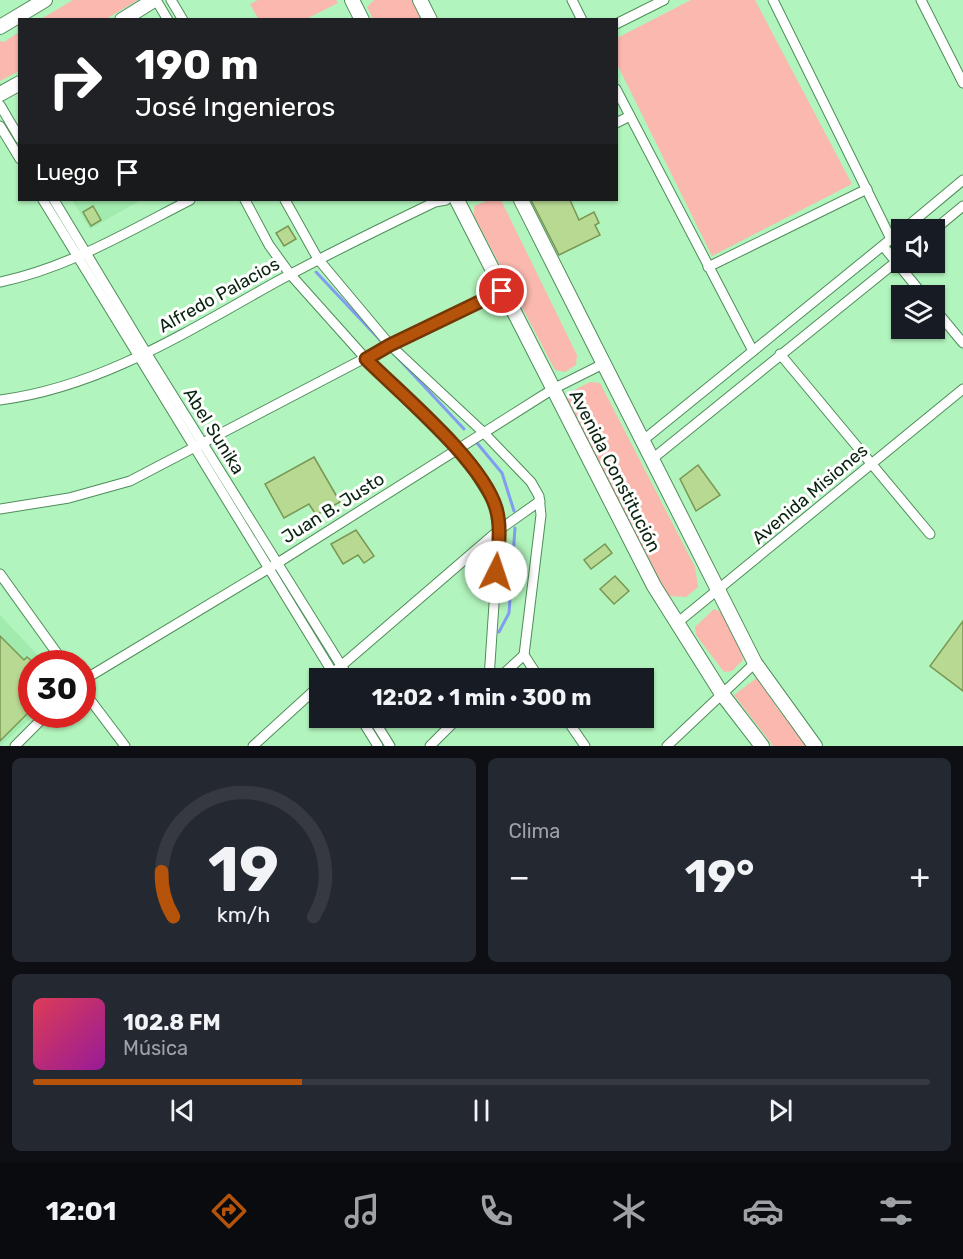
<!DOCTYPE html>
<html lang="es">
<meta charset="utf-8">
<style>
body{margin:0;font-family:Rubik,sans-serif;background:#242831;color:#f1f3f6;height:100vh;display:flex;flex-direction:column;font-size:22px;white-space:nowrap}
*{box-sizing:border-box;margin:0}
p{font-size:20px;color:#9ea1a6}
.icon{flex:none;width:33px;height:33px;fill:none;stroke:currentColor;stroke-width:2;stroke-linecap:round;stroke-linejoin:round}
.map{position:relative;height:746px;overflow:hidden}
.details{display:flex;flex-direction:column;gap:12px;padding:12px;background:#0d0f14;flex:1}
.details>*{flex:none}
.banner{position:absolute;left:18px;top:18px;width:600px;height:183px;border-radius:0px;box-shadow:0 2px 4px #0004;background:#202124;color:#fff;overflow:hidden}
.fabs{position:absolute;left:891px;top:219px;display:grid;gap:12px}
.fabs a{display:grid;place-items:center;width:54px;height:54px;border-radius:0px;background:#171b24;box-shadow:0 2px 4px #0004;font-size:30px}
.speed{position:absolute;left:18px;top:650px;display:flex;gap:12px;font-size:30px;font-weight:700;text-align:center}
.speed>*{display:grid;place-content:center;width:78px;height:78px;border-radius:50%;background:#171b24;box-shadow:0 2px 4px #0004;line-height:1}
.speed .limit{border:9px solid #d22;background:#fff;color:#111}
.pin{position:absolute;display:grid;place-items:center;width:51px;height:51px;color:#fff;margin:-26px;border:3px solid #fff;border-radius:50%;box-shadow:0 2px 6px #0007}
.me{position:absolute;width:66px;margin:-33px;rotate:4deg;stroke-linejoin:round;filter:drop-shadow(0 0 4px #0008)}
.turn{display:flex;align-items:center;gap:21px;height:126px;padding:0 18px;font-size:27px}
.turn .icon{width:78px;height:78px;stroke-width:2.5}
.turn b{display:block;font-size:42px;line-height:51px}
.then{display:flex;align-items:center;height:57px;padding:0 18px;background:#0003;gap:12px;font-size:22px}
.big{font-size:45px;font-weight:700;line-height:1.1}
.details .widget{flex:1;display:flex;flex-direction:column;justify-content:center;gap:9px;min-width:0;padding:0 21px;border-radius:9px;background:#242831}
.details .dial{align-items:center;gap:0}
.dial svg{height:156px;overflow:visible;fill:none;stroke:#363941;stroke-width:7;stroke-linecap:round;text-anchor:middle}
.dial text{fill:#f1f3f6;stroke:none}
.song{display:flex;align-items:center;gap:18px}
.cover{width:72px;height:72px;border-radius:9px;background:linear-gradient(135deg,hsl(350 70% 55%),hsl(300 70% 35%))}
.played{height:6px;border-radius:3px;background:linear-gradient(90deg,#b45309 30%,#363941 30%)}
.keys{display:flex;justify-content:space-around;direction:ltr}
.heat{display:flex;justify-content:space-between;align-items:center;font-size:33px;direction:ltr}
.details .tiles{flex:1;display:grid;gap:12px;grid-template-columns:1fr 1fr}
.widget:last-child{grid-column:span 2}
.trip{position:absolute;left:309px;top:668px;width:345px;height:60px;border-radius:0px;background:#171b24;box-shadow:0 2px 4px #0004;font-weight:700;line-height:60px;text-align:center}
.menu{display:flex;height:96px;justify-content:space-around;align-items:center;background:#090b0e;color:#9ea1a6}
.menu .icon{width:42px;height:42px}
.menu .on{color:#b45309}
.menu b{font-size:27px;color:#f1f3f6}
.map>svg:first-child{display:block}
.built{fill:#a2ebae}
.green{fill:#fab8ae}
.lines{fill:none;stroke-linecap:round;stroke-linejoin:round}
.stream{stroke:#819df2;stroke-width:3}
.building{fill:#b7d992;stroke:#789753;stroke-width:1.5}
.street-casing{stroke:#4e8d5a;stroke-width:11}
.secondary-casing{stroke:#4e8d5a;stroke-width:16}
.street{stroke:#fff;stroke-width:9}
.secondary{stroke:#fff;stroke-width:14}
.route-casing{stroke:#753606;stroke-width:15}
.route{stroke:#b45309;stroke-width:10}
.labels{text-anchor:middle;stroke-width:6;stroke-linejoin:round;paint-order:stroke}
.street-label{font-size:18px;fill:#09240f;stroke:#fff}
</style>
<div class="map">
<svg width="963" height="746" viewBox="0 0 963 746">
<rect width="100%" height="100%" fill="#b2f4bd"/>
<g class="built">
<path d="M72,200H141L90,229Z"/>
<path d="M0,615L45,663H32V714H35L0,746Z"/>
</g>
<g class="green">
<path d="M73,0H138L106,19H41Z"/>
<path d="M258,0H336L338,3L306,19L259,20L250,4Z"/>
<path d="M374,0H412L421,19H373L367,7Z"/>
<path d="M691,0H755L852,184L712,256L617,64V38Z"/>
<path d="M19,32V71L0,81V41L4,42Z"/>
<path d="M489,200H501L577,355L576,365L565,372L555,370L474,216V206Z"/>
<path d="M590,382L600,383L695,567L698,587L686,597L668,596L566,401L569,393Z"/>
<path d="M714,609L721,612L742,654L743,660L732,671L724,672L696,635L695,627Z"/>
<path d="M758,677L777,708L808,746H773L734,695Z"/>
</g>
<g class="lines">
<g class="stream">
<path d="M316,272L381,341"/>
<path d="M395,355L464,429"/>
<path d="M477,443L502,473L514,511"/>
<path d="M499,632L509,613L515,528"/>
</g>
</g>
<g class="building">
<path d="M531,200H570L579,220L594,212L599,223L595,225L600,235L559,255Z"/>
<path d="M93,206L101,220L91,226L83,212Z"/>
<path d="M288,226L296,239L284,246L276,233Z"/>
<path d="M314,457L340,502L316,515L309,504L284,518L265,484Z"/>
<path d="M698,465L720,495L696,511L680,479Z"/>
<path d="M356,530L374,556L364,563L358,555L343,564L331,544Z"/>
<path d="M605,544L612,553L591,569L584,560Z"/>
<path d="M615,576L629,591L614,604L600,589Z"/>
<path d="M963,621V691L930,666Z"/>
<path d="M0,636L24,660L27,657L32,661V709L0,741Z"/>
</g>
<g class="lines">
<defs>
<g id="street">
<path d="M156,0L168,20"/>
<path d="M171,0L183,20"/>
<path d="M572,0L582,20"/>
<path d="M773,0L891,239"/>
<path d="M921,0L963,83"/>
<path d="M616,24L664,0"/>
<path d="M616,89L753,351"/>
<path d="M0,105L20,139"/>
<path d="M616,123L630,116"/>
<path d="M0,126L20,159"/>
<path d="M43,200L336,678"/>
<path d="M54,200L147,354L349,678"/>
<path d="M245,200L269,245L290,274L366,359L456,449L475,473L496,507L499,530L489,678"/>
<path d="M285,200L318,259L390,345L483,432L531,482L539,496L541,515L524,655"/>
<path d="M903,230L963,180"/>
<path d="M934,230L963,206"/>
<path d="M883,246L924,296"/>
<path d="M708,267L867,189"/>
<path d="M0,282C68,268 129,231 190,200"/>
<path d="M934,308L963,343"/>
<path d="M780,354L930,534"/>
<path d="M0,400C101,387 188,331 276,282C328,254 381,228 435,202L446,200"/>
<path d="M641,442L902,230"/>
<path d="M651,460L902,257"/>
<path d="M0,509L69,498L130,481L390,345L502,291"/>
<path d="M0,574L64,663"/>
<path d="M677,623L963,389"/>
<path d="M327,678L499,530L540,501"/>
<path d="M499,678L524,655L539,678"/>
<path d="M82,681L276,564L553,389L603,364"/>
<path d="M82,689L125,746"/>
<path d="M360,717L378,746"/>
<path d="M372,717L390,746"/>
<path d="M565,717L585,746"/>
<path d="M15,746L47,714"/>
<path d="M253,746L320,685"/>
<path d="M430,746L459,717"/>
<path d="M667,746L755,663"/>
</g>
<g id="secondary">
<path d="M352,0L362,20"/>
<path d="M420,0L430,20"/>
<path d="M122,20L154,0"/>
<path d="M0,27L45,0"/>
<path d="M0,94L20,83"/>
<path d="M457,200L654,586L722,694L762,746"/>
<path d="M521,200L755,663L815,746"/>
</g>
</defs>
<use href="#street" class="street-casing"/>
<use href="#secondary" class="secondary-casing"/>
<use href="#street" class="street"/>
<use href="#secondary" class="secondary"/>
</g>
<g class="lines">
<defs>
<path id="route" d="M496,572C498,551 502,528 496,508C482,461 402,395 366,359L390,345L502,291"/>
</defs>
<use href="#route" class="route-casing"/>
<use href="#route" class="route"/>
</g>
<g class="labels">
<g class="street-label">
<text transform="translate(219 295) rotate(-29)" y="6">Alfredo Palacios</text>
<text transform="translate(214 431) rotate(58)" y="6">Abel Sunika</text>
<text transform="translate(615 471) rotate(63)" y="6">Avenida Constitución</text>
<text transform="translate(810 494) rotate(-40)" y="6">Avenida Misiones</text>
<text transform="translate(333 508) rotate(-32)" y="6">Juan B. Justo</text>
</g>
</g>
</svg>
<div class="fabs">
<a><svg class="icon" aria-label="sound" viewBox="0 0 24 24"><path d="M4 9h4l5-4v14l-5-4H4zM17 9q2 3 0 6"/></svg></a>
<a><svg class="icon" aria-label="layers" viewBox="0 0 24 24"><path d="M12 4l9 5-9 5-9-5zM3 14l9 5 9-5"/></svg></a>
</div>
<div class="speed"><div class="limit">30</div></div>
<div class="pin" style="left:502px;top:291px;background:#d93025"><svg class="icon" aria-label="arrive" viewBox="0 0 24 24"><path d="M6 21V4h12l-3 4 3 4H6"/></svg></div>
<svg class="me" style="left:496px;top:572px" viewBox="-20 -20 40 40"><circle r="19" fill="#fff"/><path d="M0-13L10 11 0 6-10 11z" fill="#b45309"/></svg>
<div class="trip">12:02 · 1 min · 300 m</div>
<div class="banner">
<div class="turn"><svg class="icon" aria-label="right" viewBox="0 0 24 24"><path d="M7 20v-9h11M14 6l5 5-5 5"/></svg><div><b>190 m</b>José Ingenieros</div></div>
<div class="then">Luego<svg class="icon" aria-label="arrive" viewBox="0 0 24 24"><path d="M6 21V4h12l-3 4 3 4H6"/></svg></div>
</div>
</div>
<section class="details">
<div class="tiles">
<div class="widget dial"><svg viewBox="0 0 100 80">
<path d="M14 69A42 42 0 1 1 86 69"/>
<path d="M14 69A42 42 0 0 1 8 46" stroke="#b45309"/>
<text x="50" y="56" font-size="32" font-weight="700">19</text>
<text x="50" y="72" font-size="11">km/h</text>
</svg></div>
<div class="widget"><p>Clima</p>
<div class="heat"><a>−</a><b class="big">19°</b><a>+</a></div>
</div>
<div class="widget">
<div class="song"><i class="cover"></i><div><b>102.8 FM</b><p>Música</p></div></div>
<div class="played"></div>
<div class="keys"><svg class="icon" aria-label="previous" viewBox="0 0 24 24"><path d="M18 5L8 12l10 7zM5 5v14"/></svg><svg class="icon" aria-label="pause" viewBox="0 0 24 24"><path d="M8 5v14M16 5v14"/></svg><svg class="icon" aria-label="next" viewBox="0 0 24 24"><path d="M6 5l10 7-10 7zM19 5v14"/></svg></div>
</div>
</div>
</section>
<nav class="menu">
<b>12:01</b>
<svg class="icon on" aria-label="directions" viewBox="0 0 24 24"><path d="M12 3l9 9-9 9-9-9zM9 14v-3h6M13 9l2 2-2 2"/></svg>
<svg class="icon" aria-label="music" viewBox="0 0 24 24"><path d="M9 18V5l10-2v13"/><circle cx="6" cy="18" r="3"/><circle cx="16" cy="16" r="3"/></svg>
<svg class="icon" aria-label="phone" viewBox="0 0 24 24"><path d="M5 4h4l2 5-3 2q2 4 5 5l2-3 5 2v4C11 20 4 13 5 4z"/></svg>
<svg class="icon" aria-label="climate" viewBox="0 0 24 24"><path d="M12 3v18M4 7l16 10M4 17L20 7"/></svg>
<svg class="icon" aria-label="car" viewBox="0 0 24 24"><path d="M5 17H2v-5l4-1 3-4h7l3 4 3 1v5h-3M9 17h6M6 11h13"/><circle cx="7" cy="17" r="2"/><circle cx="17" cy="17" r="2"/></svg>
<svg class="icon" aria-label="filters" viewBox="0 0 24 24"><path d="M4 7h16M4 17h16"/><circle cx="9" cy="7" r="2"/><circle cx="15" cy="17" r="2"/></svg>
</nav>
